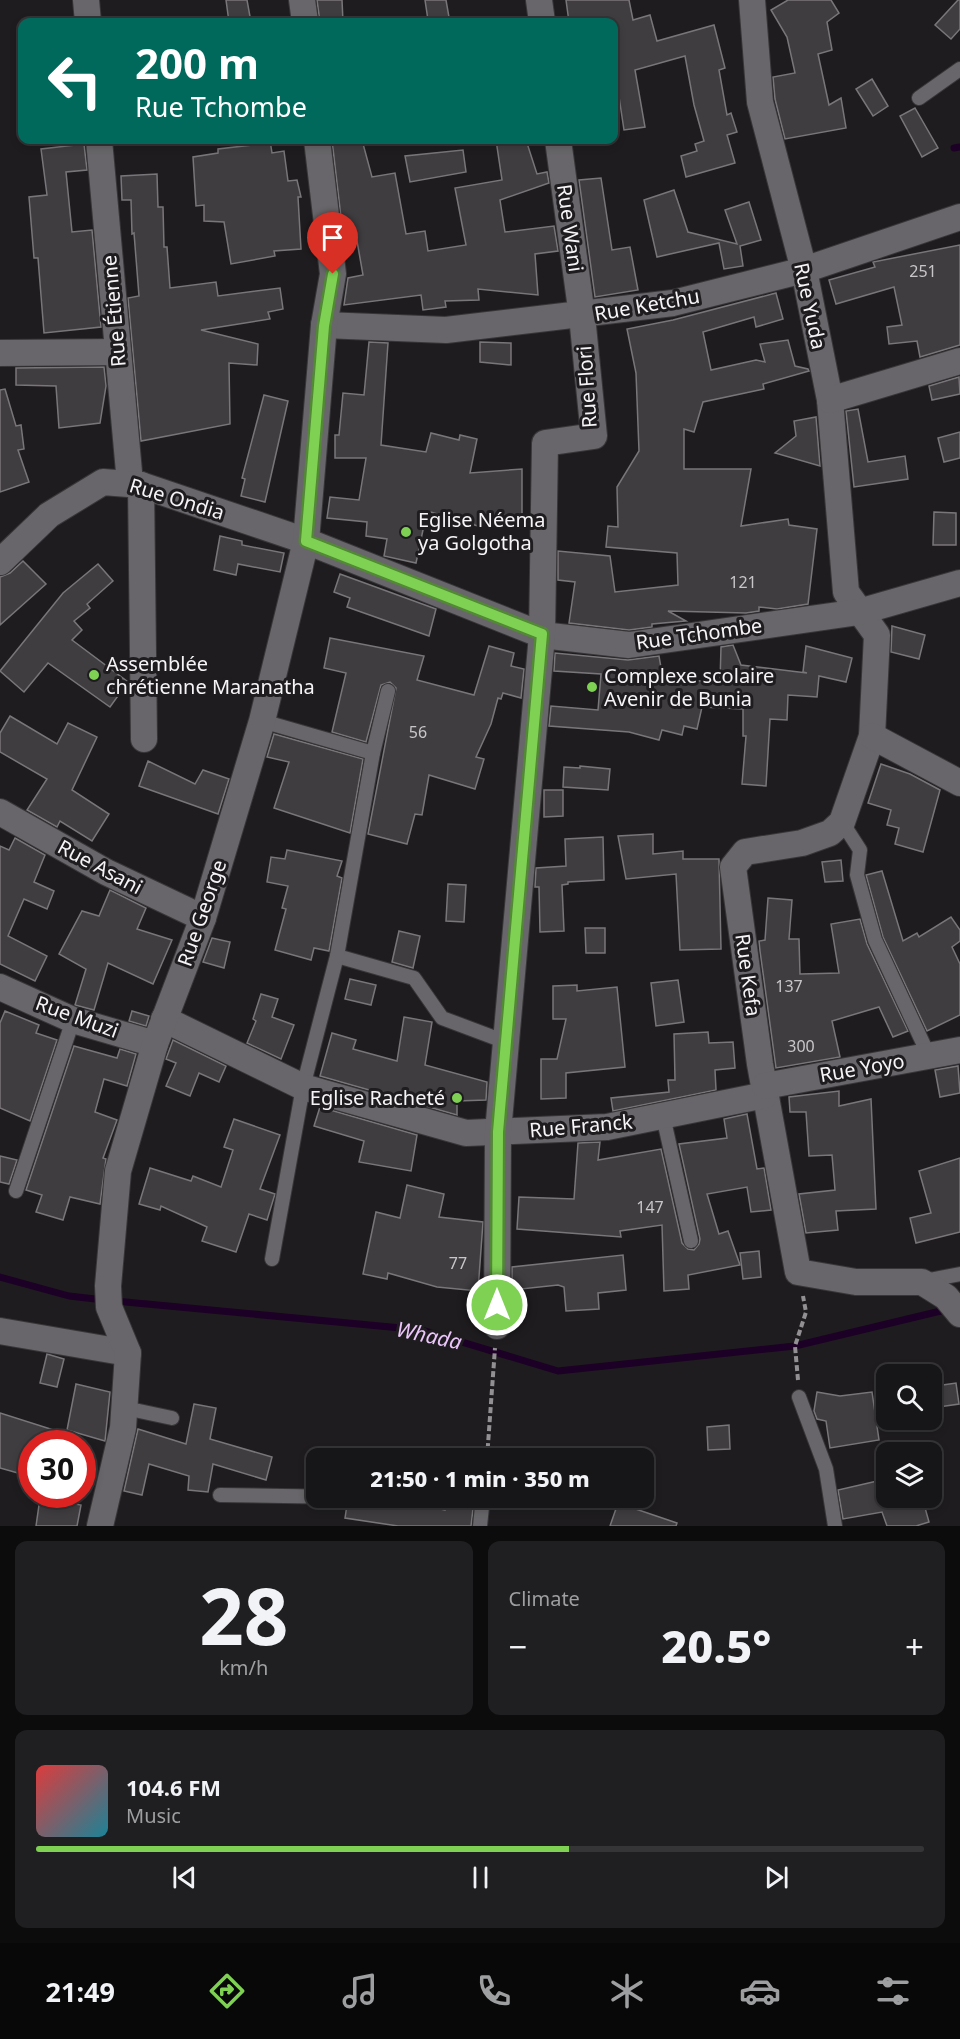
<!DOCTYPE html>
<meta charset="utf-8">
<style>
body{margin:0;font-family:"Noto Sans",sans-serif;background:#1f1e20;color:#f1f3f6;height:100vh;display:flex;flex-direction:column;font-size:22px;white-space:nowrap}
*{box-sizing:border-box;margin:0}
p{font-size:20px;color:#9e9fa1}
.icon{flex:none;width:33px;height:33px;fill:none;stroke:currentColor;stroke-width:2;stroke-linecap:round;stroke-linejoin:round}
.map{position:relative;height:1526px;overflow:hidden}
.panel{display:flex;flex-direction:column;gap:15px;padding:15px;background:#0c0c0d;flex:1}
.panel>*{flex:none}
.hud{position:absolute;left:18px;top:18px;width:600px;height:126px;border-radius:12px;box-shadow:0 3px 9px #0003,0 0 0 2px #353436;background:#00695c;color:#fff;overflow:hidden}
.buttons{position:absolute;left:876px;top:1364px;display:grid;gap:12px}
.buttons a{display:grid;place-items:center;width:66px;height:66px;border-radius:12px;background:#161517;box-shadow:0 3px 9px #0003,0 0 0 2px #353436;font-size:30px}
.speed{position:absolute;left:18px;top:1430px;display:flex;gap:12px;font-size:30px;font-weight:700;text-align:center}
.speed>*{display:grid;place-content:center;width:78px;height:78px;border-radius:50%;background:#161517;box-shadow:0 3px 9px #0003,0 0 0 2px #353436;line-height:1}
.speed .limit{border:9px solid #d22;background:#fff;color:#111}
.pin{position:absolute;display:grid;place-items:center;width:51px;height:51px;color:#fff;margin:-62px -26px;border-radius:50% 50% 50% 0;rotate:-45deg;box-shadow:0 0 6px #0007}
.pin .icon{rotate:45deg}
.me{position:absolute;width:66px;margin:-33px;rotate:0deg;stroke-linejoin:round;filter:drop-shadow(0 0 4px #0008)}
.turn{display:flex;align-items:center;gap:21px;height:126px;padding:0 18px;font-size:27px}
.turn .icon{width:78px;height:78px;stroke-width:2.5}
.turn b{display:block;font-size:42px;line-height:51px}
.big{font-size:45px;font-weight:800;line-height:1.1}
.panel .card{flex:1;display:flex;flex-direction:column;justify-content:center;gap:9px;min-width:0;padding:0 21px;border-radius:12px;background:#1f1e20}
.panel .dial{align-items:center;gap:0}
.dial b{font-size:78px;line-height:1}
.song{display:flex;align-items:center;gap:18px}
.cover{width:72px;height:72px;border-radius:9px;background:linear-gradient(135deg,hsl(0 70% 55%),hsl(190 70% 35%))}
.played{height:6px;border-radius:3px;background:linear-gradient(90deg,#7ed153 60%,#353436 60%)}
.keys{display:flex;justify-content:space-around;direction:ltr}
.heat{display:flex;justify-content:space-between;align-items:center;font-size:33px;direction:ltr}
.panel .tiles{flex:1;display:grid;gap:15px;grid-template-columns:1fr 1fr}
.card:last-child{grid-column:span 2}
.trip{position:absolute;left:306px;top:1448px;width:348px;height:60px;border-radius:12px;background:#161517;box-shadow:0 3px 9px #0003,0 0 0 2px #353436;font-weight:800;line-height:60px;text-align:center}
.dock{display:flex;height:96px;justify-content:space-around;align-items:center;background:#090809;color:#9e9fa1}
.dock .icon{width:42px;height:42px}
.dock .on{color:#7ed153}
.dock b{font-size:27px;color:#f1f3f6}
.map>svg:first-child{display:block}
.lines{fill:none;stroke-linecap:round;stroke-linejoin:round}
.stream{stroke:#1c0026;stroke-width:7}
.building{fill:#403d41;stroke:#79767a;stroke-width:1.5}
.lane-casing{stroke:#383638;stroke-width:16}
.street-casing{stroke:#383638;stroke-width:28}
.path{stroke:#929093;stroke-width:4;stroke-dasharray:6 3;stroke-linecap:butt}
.lane{stroke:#68666a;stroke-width:14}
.street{stroke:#68666a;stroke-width:26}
.route-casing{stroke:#528836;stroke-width:15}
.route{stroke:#7ed153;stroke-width:10}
.poi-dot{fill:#7ed153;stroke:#1e1c1f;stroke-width:2}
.labels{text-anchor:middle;stroke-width:6;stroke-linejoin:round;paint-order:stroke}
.number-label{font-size:16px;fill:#c8c6c9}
.street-label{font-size:20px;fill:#f6f4f6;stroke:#1e1c1f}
.poi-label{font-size:20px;fill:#f6f4f6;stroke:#1e1c1f;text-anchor:start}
.water-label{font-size:21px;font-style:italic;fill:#ecc6fb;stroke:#1e1c1f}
</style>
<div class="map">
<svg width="960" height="1526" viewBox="0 0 960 1526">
<rect width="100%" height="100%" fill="#1e1c1f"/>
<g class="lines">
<g class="stream">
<path d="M954,148L960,147"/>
<path d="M0,1277L69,1296L104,1300"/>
<path d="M115,1301L422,1330L558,1371L795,1346L949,1309"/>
</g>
</g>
<g class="building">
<path d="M226,0H247L251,22H229Z"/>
<path d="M317,0H342L343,22H320Z"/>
<path d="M425,0H446L449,17L428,20Z"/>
<path d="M566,0H629L633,20L650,15L657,41L714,25L725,68L719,70L727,115L731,113L737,132L727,135L735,163L686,177L681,156L697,151L695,144L704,141L694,105L685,56L635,70L645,127L624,130L616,77L614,78V22H569Z"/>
<path d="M788,0H831L839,13L827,22L832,50L818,54L829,105L841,98L846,128L785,139L775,99L773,77L795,73L787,37L771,10Z"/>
<path d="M958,0H960V29L951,39L935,25Z"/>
<path d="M872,79L888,106L873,116L856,89Z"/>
<path d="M915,108L938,148L922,157L900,116Z"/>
<path d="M270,140L272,153L284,151L288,181L297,180L301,197H298L301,249L274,251L275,256L231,264L224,222L204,221V205L196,206L193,157L218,153V149L252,145L251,141Z"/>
<path d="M332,140H362L372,177L395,173L406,234L425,231L428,251L466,245L455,188L502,180L496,140H526L537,174L547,172L549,183L500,200L505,232L554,226L558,251L535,254L538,295L478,289L479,300L445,301L446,307L423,310L421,295L344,305L348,278L363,275L357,241L344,243Z"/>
<path d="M84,144L87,170L66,172L72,232L92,230L101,327L44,333L38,258H34L29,197L47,195L41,149Z"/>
<path d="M463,150L466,172L410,182L405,156Z"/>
<path d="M157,174L158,207H163L164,247H167L170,288L216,282L218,296L280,288L283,309L268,312L270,319L201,330L258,344L257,365L229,363L230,424L141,441L128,298L139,296L134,233L132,234L131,200H122L121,176Z"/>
<path d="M601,178L612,250L630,247L638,290L595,297L579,180Z"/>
<path d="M674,190L688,232L737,244L725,210L749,202L761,240L740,246L743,266L724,269L719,243L657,257L644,200Z"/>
<path d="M960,245V345L920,357L917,341L889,344L887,327L902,325L894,287L836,304L829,280L875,267L873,262Z"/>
<path d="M776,293L783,319L756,327L754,317L703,332L711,370L756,360L765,362L760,344L788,340L795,366L808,369L809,371L763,384L764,389L703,402L694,432L684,429V469H751L741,526L788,519L789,525L817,529L808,604L777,609L759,607V611L746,613L668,611L686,621L652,624V627L629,630L569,623L575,582L558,580V551L610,556L615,592L678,585L677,553L606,547L608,526L618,527L617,487L639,451L636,373L627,329L673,320Z"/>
<path d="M369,342L388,343L381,445L426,452L431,433L459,440L460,435L477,439L470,473L522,469V520L479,521L478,526L427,511L416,563L384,556L387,539L366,536L367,522L327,518L330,497L359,500L366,458H335V435H339L343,393L364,395Z"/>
<path d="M480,342L511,343V365L480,362Z"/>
<path d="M104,367L106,386L100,423L59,428L56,386L16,385V368Z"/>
<path d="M959,377L960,394L932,400L929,386Z"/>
<path d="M5,389L16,426L21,425L24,449L18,450L29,482L0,492V390Z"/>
<path d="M264,395L288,401L265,502L241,496L245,479L242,478Z"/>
<path d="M858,409L868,462L905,456L908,479L854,487L846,411Z"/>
<path d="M816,417L820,466L775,453L796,436L794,421Z"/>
<path d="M960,432V458L944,462L938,438Z"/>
<path d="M934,512L956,513V545H933Z"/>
<path d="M220,536L242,541V545L284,553L280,572L238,564L236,575L214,570Z"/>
<path d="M23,561L46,584L0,625V577L10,573Z"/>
<path d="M98,564L113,581L87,604L90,608L74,621L82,630L72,640L128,682L110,707L48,663L24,692L0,671L63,593Z"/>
<path d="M340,574L436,609L429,636L347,607L350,598L334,592Z"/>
<path d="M892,626L925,635L919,659L891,652Z"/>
<path d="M330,638L424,656L417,680L474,695L489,646L514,653L511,666L524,669L521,698L503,693L501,699L498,698L491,724L476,757L484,759L475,789L429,775L422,815L415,814L407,844L368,834L396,688L390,682L381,685L366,742L332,732L346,673L324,668Z"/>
<path d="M733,645L741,665L807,673L803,672L806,646L852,658L846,682L819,676L817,697L788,695L787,720L770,719L766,786L742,784L746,736H743V709L702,707L697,729L684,726L682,735L662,730L659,740L629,732L549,726L551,706L598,710L601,674L554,671L555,653L628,660L659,656L663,679L720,682L721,647Z"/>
<path d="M10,716L57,744L68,723L97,737L72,790L109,814L92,841L60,821L57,827L27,810L47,779L0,752V733Z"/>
<path d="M274,734L363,759L350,833L274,808L289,762L267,757Z"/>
<path d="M148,761L195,784L203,770L229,779L218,814L139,786Z"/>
<path d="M881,764L910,774L940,790L923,852L895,844L899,828L887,825L891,810L868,803Z"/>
<path d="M580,766L610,769L608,790L563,787L564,767L580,768Z"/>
<path d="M544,790H563V816L544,817Z"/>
<path d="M653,834V854L683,851V859H719L721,949L680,950L676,874L626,879L618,836Z"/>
<path d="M603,837L604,880L568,882V884L562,885L564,931L540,932L539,887H535L536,868L566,866L565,839Z"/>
<path d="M15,838L45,855L34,882L54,891L47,909L24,899L8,936L47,956L35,981L0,964V846L9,850Z"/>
<path d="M287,850L342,861L337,876L342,878L329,951L314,948L311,960L275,950L286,909L282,908L288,886L267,882L271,857L285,859Z"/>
<path d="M841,860L843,881L825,882L822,862Z"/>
<path d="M882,871L903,941L917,933L919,937L951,917L960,930V941L952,947L960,964V1015L927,1031L883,937L866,875Z"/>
<path d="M448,884L466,885L464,922L446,921Z"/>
<path d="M110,890L146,908L137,929L172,940L153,984L108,963L94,1010L75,1005L86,969L59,954L82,911L99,916Z"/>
<path d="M768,898L792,900L789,939H799L800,974L839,973L831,924L860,919L867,944L908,1031L893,1037L879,1007L832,1021L840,1057L776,1068L760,951L759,941L765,940Z"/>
<path d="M585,928H605V953H586Z"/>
<path d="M399,931L420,936L413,968L392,962Z"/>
<path d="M212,938L230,942L224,968L203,962Z"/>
<path d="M350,979L376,985L371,1005L345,999Z"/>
<path d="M678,980L684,1022L656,1026L651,983Z"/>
<path d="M577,985V991L617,987L625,1067L566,1073V1098L541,1099V1059H557L566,1019H553V986Z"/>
<path d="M261,994L278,999L272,1017L294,1025L281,1059L247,1043L256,1021L253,1019Z"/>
<path d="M5,1011L39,1025L36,1033L57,1040L30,1121L0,1108V1023Z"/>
<path d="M132,1011L149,1016L146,1026L129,1021Z"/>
<path d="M404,1017L432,1022L425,1065L487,1082L486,1100L457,1101V1115L320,1076L332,1033L356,1040L353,1049L397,1061Z"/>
<path d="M708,1032L709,1043L733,1042L735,1068L715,1070L716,1090L613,1111L611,1098L669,1092L668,1080H675L674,1034Z"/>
<path d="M173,1040L226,1066L219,1082L199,1073L190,1096L166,1086L176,1063L166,1059Z"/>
<path d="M74,1046L117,1058L120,1049L136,1054L127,1086L104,1079L95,1112L117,1120L103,1158L106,1159L100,1204L70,1197L63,1220L36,1212L42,1195L26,1190Z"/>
<path d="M958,1066L960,1093L940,1097L935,1070Z"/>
<path d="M839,1091V1106L871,1099L876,1209L836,1211L838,1230L806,1233L799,1194L835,1190L832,1155L809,1156L806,1112H790L789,1097Z"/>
<path d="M320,1107L417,1135L411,1171L359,1162L364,1141L314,1126Z"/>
<path d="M747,1114L757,1169L764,1168L771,1210L751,1212L747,1187L707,1194L719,1234L728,1231L740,1265L688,1275L689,1289L664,1291L662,1225L620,1231L621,1237L517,1229L519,1197L574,1199L578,1143L600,1142L598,1160L661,1149L682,1243L688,1249L694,1250L699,1244L700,1239L679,1144L727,1138L724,1119Z"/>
<path d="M234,1119L280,1135L260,1189L275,1194L267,1220L249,1214L236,1252L202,1241L207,1227L161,1206L160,1210L139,1204L150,1168L191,1181L193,1176L221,1187L233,1150L224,1147Z"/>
<path d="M0,1156L17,1160L9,1184L0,1182Z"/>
<path d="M960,1158V1232L916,1243L910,1218L931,1213L919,1171Z"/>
<path d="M407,1185L444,1194L439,1217L483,1222L478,1291L437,1287L388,1273L387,1279L363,1274L376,1212L400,1218Z"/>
<path d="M759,1251L761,1277L743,1279L740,1253Z"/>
<path d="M623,1255L626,1290L598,1293L599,1309L566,1311L564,1287L558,1285L512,1290V1267Z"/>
<path d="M47,1354L64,1359L57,1387L40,1383Z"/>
<path d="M956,1383L959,1404L939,1407L936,1386Z"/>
<path d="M76,1384L110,1392L105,1441L67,1430Z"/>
<path d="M817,1392L840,1396L872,1392L879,1440L830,1448L826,1421L817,1419L814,1411Z"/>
<path d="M194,1404L216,1408L210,1439L272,1457L266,1480L213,1464L208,1492L188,1490L189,1476L149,1464L142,1495L124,1491L138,1429L186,1444Z"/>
<path d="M0,1413L82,1439L81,1443H32V1477L0,1468Z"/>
<path d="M729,1425L730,1449L708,1450L707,1427Z"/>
<path d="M886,1479V1508L922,1497L929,1522L916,1526H887L882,1512L843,1519L838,1490Z"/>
<path d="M446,1497L474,1500L471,1526H398L345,1518L347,1505L351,1499L403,1507L405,1501L445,1510Z"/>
<path d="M40,1498L81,1505L77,1526H36Z"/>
<path d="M618,1503L677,1523L676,1526H610Z"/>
</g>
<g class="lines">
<defs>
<g id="lane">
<path d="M919,98L960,69"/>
<path d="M262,721L373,753"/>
<path d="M842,822L860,850L857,875L875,940L929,1056"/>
<path d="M337,956L414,978L442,1018L506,1042"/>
<path d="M663,1116L691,1241"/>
<path d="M16,1191L73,1020"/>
<path d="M272,1259L303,1087L337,956L373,753L388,691"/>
<path d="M924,1281L960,1274"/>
<path d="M799,1397L826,1469L835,1526"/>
<path d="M125,1408L172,1418"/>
<path d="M220,1495L343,1497"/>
<path d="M480,1526L483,1497"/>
</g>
<g id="street">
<path d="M86,0L88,22"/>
<path d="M302,0L305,22"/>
<path d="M539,0L542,22"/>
<path d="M752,0L760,102L804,270L830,400L846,592L877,635L872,736L842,822L830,833L802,843L745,852L733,867L760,1064L798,1272L856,1282H922L946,1297L960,1314"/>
<path d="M99,140L130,483"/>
<path d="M324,325L446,330L673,303L804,270L960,217"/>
<path d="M0,353L118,352"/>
<path d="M830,400L960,361"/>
<path d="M141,485L144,739"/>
<path d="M0,562L49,515L103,482L141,485L306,541L542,635L629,645L859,612L960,583"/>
<path d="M872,736L960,783"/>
<path d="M0,812L106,872L203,918"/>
<path d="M0,987L73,1020L155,1044"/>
<path d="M164,1019L303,1087L466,1133L607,1127L765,1095"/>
<path d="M765,1086L960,1050"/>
<path d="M497,1326L498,1132L542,635L545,443L594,436L582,316L558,140"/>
<path d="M0,1331L128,1353"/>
<path d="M100,1526L123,1428L128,1353L109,1307L108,1286L118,1171L155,1044L203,918L262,721L306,541L324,325L333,274L317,140"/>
</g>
</defs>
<use href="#lane" class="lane-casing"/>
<use href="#street" class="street-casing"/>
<g class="path">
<path d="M798,1380L795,1346L806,1312L803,1296"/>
<path d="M487,1458L495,1348"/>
</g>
<use href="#lane" class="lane"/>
<use href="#street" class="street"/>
</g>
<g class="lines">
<defs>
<path id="route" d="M333,274L324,326L306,541L542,634L498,1132L497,1305"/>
</defs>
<use href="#route" class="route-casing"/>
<use href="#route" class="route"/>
</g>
<g class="poi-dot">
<circle cx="406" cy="532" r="6"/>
<circle cx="94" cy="675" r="6"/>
<circle cx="592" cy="687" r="6"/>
<circle cx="457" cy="1098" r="6"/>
</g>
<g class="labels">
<g class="number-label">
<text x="923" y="277">251</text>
<text x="743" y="588">121</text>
<text x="418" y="738">56</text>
<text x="789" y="992">137</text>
<text x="801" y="1052">300</text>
<text x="650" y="1213">147</text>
<text x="458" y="1269">77</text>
</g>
<g class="street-label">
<text transform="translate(570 228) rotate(82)" y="7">Rue Wani</text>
<text transform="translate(647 305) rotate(-10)" y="7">Rue Ketchu</text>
<text transform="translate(810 306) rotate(78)" y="7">Rue Yuda</text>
<text transform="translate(114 311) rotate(-95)" y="7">Rue Étienne</text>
<text transform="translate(587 387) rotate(-94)" y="7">Rue Flori</text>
<text transform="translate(177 499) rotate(17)" y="7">Rue Ondia</text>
<text transform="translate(699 634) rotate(-8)" y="7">Rue Tchombe</text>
<text transform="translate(100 867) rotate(28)" y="7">Rue Asani</text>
<text transform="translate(202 913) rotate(-71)" y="7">Rue George</text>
<text transform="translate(748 975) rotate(82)" y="7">Rue Kefa</text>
<text transform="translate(77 1017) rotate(20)" y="7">Rue Muzi</text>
<text transform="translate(862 1068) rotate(-10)" y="7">Rue Yoyo</text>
<text transform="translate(581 1126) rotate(-5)" y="7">Rue Franck</text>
</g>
<g class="poi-label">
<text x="418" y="527">Eglise Néema<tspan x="418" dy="23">ya Golgotha</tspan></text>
<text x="106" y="671">Assemblée<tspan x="106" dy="23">chrétienne Maranatha</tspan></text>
<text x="604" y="683">Complexe scolaire<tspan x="604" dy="23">Avenir de Bunia</tspan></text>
<text x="445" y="1105" text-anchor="end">Eglise Racheté</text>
</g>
<g class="water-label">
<text transform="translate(429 1336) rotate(12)" y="7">Whada</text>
</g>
</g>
</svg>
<div class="buttons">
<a><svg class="icon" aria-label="search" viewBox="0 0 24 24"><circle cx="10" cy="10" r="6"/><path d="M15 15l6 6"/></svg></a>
<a><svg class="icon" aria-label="layers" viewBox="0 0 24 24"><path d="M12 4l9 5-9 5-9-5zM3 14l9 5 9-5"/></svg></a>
</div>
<div class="speed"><div class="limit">30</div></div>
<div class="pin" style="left:333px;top:274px;background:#d93025"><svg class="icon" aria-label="arrive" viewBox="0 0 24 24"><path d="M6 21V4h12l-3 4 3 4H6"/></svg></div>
<svg class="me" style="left:497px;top:1305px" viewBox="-20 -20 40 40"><circle r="17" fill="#7ed153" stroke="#fff" stroke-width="3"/><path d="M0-11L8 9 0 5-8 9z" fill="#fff"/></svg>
<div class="trip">21:50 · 1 min · 350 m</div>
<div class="hud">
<div class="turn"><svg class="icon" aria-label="left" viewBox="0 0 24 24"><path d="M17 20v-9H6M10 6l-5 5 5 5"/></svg><div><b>200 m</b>Rue Tchombe</div></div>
</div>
</div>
<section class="panel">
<div class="tiles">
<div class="card dial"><b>28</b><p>km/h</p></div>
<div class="card"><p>Climate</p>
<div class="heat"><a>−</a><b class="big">20.5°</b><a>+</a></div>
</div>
<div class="card">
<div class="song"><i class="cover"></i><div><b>104.6 FM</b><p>Music</p></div></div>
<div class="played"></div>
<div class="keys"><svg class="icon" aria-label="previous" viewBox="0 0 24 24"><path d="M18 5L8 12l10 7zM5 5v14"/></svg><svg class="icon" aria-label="pause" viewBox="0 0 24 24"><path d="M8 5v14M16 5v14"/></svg><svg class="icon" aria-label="next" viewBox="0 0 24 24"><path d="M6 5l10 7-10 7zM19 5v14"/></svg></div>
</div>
</div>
</section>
<nav class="dock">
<b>21:49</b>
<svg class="icon on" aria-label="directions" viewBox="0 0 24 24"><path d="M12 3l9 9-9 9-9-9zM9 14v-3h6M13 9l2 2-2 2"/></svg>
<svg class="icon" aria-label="music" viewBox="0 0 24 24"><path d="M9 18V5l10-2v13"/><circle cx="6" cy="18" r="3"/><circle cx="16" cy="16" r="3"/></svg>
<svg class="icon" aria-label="phone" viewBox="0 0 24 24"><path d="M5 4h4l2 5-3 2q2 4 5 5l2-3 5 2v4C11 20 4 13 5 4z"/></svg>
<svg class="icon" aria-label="climate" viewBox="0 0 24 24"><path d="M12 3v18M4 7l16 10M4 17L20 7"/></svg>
<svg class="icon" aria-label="car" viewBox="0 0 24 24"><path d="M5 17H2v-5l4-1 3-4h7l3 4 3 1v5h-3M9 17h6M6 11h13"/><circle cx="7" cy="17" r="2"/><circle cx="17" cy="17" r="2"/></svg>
<svg class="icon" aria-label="filters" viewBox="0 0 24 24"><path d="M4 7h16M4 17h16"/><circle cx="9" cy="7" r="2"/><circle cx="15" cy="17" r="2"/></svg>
</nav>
